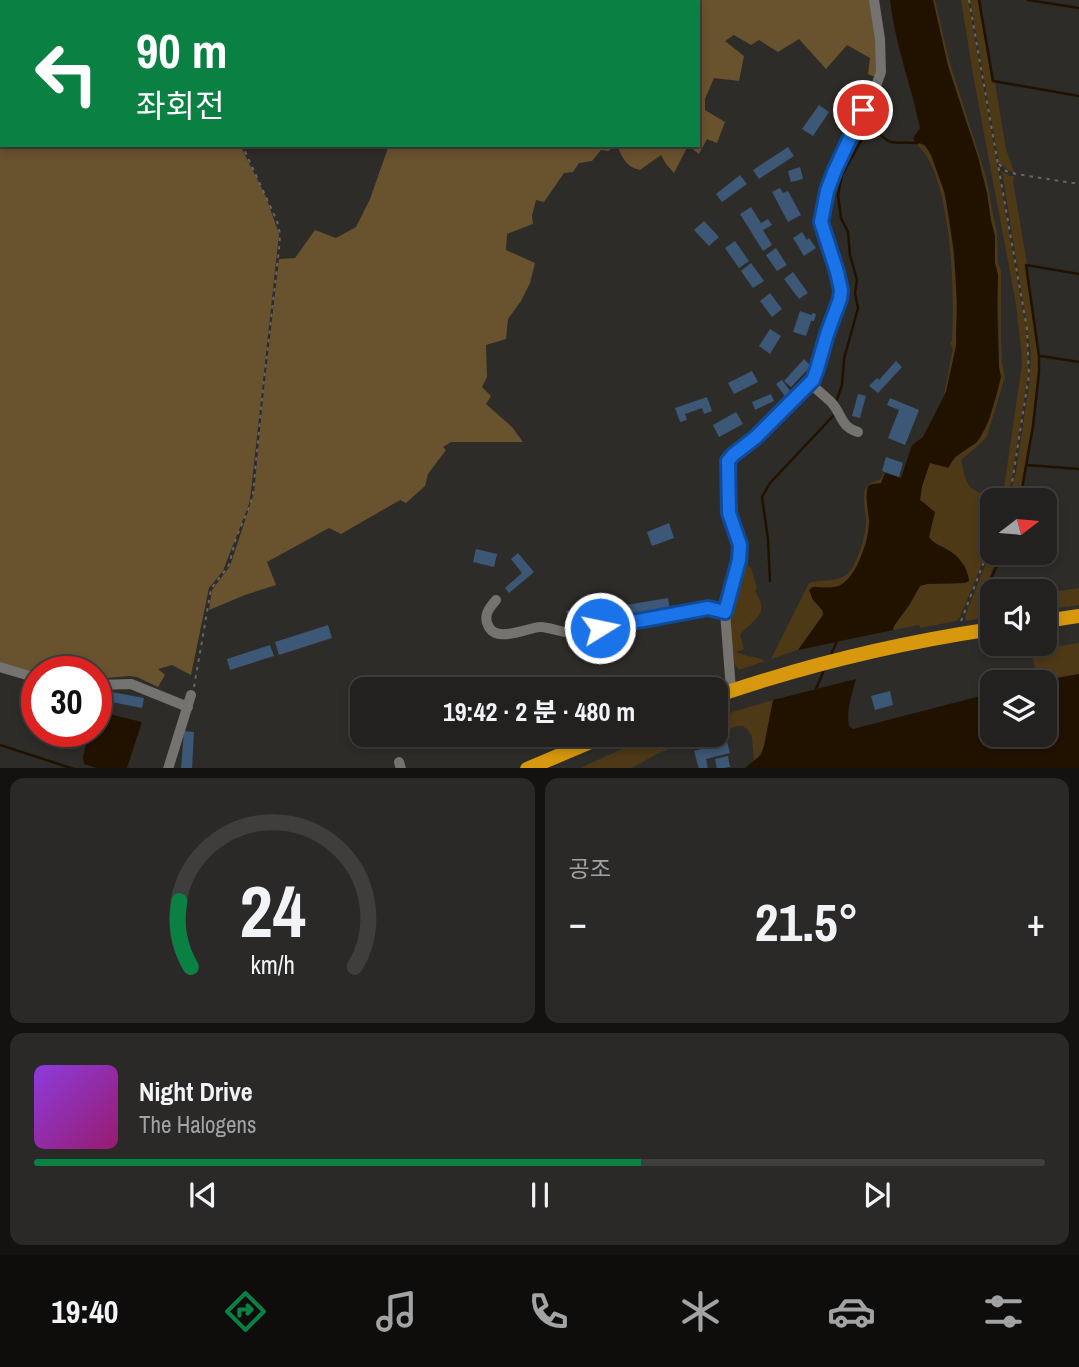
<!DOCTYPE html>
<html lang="ko">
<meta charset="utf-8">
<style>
body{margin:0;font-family:"Archivo Narrow","Noto Sans KR",sans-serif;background:#2a2928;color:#f1f3f6;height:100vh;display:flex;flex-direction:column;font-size:26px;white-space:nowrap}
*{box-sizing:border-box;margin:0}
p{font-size:23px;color:#a2a3a4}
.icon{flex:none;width:38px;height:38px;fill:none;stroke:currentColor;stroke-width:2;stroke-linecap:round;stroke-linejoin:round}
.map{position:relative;height:768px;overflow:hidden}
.side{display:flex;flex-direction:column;gap:10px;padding:10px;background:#131211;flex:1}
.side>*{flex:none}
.banner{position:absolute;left:0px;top:0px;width:700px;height:147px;box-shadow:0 4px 10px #0003,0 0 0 2px #3f3e3d;background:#0b8043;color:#fff;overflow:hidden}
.needle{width:46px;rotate:74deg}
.controls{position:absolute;left:980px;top:488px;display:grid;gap:14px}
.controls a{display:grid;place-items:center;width:77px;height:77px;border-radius:14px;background:#22211f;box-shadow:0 4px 10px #0003,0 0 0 2px #3f3e3d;font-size:35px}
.speed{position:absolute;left:21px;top:656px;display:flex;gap:14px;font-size:35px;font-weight:700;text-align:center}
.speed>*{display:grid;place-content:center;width:91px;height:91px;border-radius:50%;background:#22211f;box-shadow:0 4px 10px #0003,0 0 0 2px #3f3e3d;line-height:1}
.speed .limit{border:10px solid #d22;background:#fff;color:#111}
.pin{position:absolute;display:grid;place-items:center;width:60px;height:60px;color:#fff;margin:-30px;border:4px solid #fff;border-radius:50%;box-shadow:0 2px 7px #0007}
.me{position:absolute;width:77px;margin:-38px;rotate:80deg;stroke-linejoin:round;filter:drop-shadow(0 0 5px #0008)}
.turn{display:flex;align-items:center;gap:24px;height:147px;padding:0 21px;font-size:32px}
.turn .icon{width:91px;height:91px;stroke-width:2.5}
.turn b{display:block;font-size:49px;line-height:60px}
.big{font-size:52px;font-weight:700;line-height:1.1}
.side .card{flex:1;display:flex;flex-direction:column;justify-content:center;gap:10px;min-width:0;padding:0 24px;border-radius:14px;background:#2a2928}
.side .dial{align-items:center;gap:0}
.dial svg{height:182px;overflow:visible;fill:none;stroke:#3f3e3d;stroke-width:7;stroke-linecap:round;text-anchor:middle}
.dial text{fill:#f1f3f6;stroke:none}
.song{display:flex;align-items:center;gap:21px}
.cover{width:84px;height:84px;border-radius:10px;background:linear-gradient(135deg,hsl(270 70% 55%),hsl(320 70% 35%))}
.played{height:7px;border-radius:4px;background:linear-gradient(90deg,#0b8043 60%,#3f3e3d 60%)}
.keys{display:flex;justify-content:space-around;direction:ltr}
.heat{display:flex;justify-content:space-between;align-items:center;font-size:38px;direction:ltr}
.side .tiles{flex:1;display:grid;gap:10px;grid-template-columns:1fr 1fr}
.card:last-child{grid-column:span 2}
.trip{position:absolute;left:350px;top:677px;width:378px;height:70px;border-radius:14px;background:#22211f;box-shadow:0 4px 10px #0003,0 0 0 2px #3f3e3d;font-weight:700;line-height:70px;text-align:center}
.dock{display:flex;height:112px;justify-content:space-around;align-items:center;background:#0e0d0c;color:#a2a3a4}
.dock .icon{width:49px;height:49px}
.dock .current{color:#0b8043}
.dock b{font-size:32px;color:#f1f3f6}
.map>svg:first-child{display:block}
.green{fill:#4e3917}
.forest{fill:#69522e}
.water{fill:#211200}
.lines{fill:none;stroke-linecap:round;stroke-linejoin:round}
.stream{stroke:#211200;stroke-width:2.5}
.building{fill:#3d5776}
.path{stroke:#686664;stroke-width:2;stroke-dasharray:3.5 5;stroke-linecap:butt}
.minor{stroke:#75736f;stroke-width:10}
.highway{stroke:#d8980e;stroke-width:14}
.route-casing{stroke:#114b97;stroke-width:18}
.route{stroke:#1a73e8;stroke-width:12}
</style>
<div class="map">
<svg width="1079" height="769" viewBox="0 0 1079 769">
<rect width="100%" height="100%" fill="#2e2c29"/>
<g class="green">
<path d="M933,0H935L949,60L986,177L997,234L998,262L1001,271V337L1002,363L1005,377L987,436L981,443L961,460C967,492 970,491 1001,497L1004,488L1022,364L1021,348L1016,304L974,80L961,0H968L1026,329L1028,355V375L1011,483L1006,500H992V539L960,617L956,621L920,628L919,625L893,630V626L910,605L920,586L927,584L964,583L969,581C966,567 960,557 948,550C941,546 932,545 929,537C925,528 926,513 925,503L920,500L922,486L930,462H951L985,430L1001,377L999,367L998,275L995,263V236L991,221L987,193L978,157L948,66Z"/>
<path d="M970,0H978L992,82L995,83L1006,149L1014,172L1008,170L999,163Z"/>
<path d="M919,143C952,154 960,312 956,344C954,360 949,376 946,392L944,394L953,349L950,342L952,341C955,297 952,173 917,145Z"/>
<path d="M1002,171L1010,176H1014L1013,181L1027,264L1025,265L1038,356V372L1032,426L1019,500H1009L1016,472L1029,385L1031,353Z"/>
<path d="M884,473H885L882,483L866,495C867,504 869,514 869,522C869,540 857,577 840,585C832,589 821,587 813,587L810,590C812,600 822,605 823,615L798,650L771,659L809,583C821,579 834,583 846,575C857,568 867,532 866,520C865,502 857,484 880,480Z"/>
<path d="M742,544L747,549L748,566L751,568L757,588L755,591C771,616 753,619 740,635L744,649L736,652C746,657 756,656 765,661L739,670L734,663L729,613L742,573L744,552Z"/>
<path d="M992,548V553H1000L979,600L983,602L992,600V616L966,621L965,616L967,611Z"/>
<path d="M1079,588V605L1045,610V593Z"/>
<path d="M1079,643V674L1038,682L1031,650Z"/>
<path d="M773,700C770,720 769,746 754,762L752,737L748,730L743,726H736L717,735L680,744L655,755L632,768L578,769L620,750L661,735H716V717Z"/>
</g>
<g class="forest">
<path d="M0,0H163L164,2H2V145H240L266,197L279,234L251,492L249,504L226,563L223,571L209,588L191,675L172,665L158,669L165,675L158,687L137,677L129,676L96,679V672H37V673L0,662Z"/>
<path d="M434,0H872L878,39L877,78L868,74L870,58L847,45L826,69L799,39L778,52L759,40L751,45L734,35L725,41L744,56L739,81L714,78L705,99V110L725,122L717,143L707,139L699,154L688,146L674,173L666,164L661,155L640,170C626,167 623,158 617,146L608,151L601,150L592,161L579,163L573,172L564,173L544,202L536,200L532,216L533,224L507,234L506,250L535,263L530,283L521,301L508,319L506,339L486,345L487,377L482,387L491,396L486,404L512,427L523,442H451L443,447L446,450L428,474L425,486L406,503L400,500L341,534L329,528L267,562L276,585L245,595L209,610L212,590L230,566L254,493L264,389L279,259L295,258L315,230L336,238L356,227L370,199L389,145H698V2H432Z"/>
</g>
<g class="water">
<path d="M890,0H933L948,66L978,157L987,193L991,221L995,236V263L998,275L997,304L999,367L1001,377L997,393L989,420L980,438L976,443L955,457L948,468L930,463L922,486L920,500L935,512L929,537C934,544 940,545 948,550C959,556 968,568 969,581L965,583L927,584L920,586L909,605L894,626L893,630L798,650L823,615V611L813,600L809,590L813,587C821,587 833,589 841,585C857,576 870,538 869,520C868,508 865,498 868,486L872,484L881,483L885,473L901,478L912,445L923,437L946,392L956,346V334L957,303L954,251L945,194L931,155L925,145L919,143L917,145L913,138L920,128C911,85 895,44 890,0Z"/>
<path d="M1079,674V768H745L761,755L764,746L773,700L856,679C852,695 846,709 849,726L853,729L992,693V735H1045V682H1034Z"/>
<path d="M96,711L142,722L127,768H96L84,764L83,757L89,732H96Z"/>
</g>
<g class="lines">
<g class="stream">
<path d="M979,0L993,81L1079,96"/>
<path d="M1028,0L1079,8"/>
<path d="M1041,356L1079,362"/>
<path d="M836,402L842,385L844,359L858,308L855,293L857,280L850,255L848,232L841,218L838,195L842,175L867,130L870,128L874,129C894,148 889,141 915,143"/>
<path d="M1027,465L1079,469"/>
<path d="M1020,500L1033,426L1039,372V356L1026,265L1079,274"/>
<path d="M770,581L768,539L762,497L770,483L834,415"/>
<path d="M986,591L1002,553"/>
<path d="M830,657L837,641"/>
<path d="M816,689L824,670"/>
<path d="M0,745L74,769"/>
</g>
</g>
<g class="building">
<path d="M819,105L829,112L813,136L802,129Z"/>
<path d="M788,147L794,156L759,179L753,170Z"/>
<path d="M800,167L803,179L791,182L788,171Z"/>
<path d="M740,175L747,184L722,202L716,194Z"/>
<path d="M780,188L783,193L788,191L801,215L788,222L772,192Z"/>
<path d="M751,207L761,223L768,219L772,225L763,230L772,245L763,251L740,214Z"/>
<path d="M704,221L719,237L709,246L694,230Z"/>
<path d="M802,232L807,240L809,238L816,248L804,256L793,238Z"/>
<path d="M735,241L749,261L739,268L725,248Z"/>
<path d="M776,248L787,265L777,271L766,255Z"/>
<path d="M751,263L764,281L753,288L741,271Z"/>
<path d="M793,272L808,293L799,299L784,279Z"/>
<path d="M770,293L782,309L772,317L760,301Z"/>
<path d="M800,311L811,315L813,313L816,314L814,321H811L806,336L793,332Z"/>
<path d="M770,329L781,336L770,354L759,346Z"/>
<path d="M804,359L811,366L791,387L784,381Z"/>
<path d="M896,361L902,367L878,393L869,386L877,378L879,380Z"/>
<path d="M752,371L758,382L734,394L728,383Z"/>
<path d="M782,380L793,395L787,399L776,384Z"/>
<path d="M771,394L774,401L755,410L752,402Z"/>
<path d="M858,394L866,396L860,418L852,416Z"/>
<path d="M707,397L712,411L704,414L702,408L685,414L687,420L680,422L675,408Z"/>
<path d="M890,398L919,410L905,445L888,438L899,410L887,405Z"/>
<path d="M736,412L743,424L719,437L713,425Z"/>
<path d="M886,457L903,463L899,477L882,471Z"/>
<path d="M669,523L674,538L652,546L647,532Z"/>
<path d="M476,549L497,554L494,567L473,562Z"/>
<path d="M518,553L534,572L509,593L505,588L522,573L511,559Z"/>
<path d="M668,598L670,610L592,623L590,611Z"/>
<path d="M573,609L576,615L582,613L586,623L572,628L566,611Z"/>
<path d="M328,625L332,638L279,655L275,642Z"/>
<path d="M270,645L274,656L230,670L227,659Z"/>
<path d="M1002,671L1005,679L986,684L984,676Z"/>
<path d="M96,689L144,698L142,708L96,699Z"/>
<path d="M890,691L893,705L875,710L871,696Z"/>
<path d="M184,731L194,732L192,769H181Z"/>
<path d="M727,742L730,753L706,759L708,769H699L694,751Z"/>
<path d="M728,756L730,767L717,769L715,759Z"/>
</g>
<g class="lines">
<g class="path">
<path d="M165,0L166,2"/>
<path d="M969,0L1027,329L1029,375L1012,483L1007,500"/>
<path d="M999,164L1006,171L1016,174L1079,184"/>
<path d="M961,621L992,541"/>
<path d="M194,687L211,589L229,565L236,538L250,505L253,493L263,389L279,249L280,234L277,221L242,145"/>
</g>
<g class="minor">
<path d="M810,383C817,390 825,396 832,403C843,416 840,426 858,432"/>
<path d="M496,600C490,607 483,615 488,625C495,644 526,628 540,627C546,626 563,633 573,633L708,608L725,612"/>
<path d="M0,667L37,678"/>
<path d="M96,685L131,684L188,707"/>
<path d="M731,690L725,612L739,560L740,545L729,513L728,461L733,455L756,437L813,380L827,334L836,312L840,299V282L821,222L827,191L835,170L857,121L875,89L881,72L880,39L874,0"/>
<path d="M399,762L401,769"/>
<path d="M168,769L191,695"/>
</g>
<g class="highway">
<path d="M1045,621L1079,616"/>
<path d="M716,696C806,665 898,643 992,629"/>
<path d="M527,769L607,735"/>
</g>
</g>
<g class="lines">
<defs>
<path id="route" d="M600,628L708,608L725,612L739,560L740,545L729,513L728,461L733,455L756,437L813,380L817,369L827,334L840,299L841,290L837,272L821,222L827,191L835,170L863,110"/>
</defs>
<use href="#route" class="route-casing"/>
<use href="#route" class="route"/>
</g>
</svg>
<div class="controls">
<a><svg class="needle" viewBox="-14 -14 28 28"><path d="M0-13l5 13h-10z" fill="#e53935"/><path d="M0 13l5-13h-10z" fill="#a2a3a4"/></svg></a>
<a><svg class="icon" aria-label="sound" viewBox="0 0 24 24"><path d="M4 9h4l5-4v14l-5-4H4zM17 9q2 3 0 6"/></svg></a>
<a><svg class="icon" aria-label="layers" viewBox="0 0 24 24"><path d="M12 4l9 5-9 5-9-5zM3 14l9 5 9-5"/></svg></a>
</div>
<div class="speed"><div class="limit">30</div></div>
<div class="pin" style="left:863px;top:110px;background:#d93025"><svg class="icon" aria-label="arrive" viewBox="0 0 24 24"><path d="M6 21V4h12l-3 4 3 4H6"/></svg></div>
<svg class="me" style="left:600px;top:628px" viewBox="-20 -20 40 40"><circle r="17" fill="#1a73e8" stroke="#fff" stroke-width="3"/><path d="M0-11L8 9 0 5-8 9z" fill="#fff"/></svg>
<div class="trip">19:42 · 2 분 · 480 m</div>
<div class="banner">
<div class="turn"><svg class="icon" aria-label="left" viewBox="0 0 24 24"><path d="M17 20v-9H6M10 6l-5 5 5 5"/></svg><div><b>90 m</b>좌회전</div></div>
</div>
</div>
<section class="side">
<div class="tiles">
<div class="card dial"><svg viewBox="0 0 100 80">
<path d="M14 69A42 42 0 1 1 86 69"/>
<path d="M14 69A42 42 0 0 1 9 40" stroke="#0b8043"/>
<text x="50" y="56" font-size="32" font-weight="700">24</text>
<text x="50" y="72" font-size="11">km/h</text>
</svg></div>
<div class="card"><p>공조</p>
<div class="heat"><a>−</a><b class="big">21.5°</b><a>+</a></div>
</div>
<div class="card">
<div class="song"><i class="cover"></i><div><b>Night Drive</b><p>The Halogens</p></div></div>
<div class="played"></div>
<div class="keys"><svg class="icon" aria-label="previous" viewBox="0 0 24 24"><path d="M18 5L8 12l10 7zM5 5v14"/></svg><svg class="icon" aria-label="pause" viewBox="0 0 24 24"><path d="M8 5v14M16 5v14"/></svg><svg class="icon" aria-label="next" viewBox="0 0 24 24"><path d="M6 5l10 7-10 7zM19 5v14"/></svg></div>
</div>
</div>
</section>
<nav class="dock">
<b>19:40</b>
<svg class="icon current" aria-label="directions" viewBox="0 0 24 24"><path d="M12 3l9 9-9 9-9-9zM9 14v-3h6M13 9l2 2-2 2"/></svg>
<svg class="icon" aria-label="music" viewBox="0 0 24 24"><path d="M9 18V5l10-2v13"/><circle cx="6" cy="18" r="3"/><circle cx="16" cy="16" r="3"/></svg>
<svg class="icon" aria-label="phone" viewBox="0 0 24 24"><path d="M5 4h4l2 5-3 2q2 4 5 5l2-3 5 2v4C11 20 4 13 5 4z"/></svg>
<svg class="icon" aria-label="climate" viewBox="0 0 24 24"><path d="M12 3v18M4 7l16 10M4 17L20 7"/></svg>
<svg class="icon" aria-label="car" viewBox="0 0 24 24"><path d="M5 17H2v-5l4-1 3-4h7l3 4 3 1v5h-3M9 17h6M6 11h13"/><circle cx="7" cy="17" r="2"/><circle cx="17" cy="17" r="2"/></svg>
<svg class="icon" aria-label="filters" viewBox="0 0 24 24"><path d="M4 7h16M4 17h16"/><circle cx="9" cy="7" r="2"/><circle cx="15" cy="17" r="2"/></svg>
</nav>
